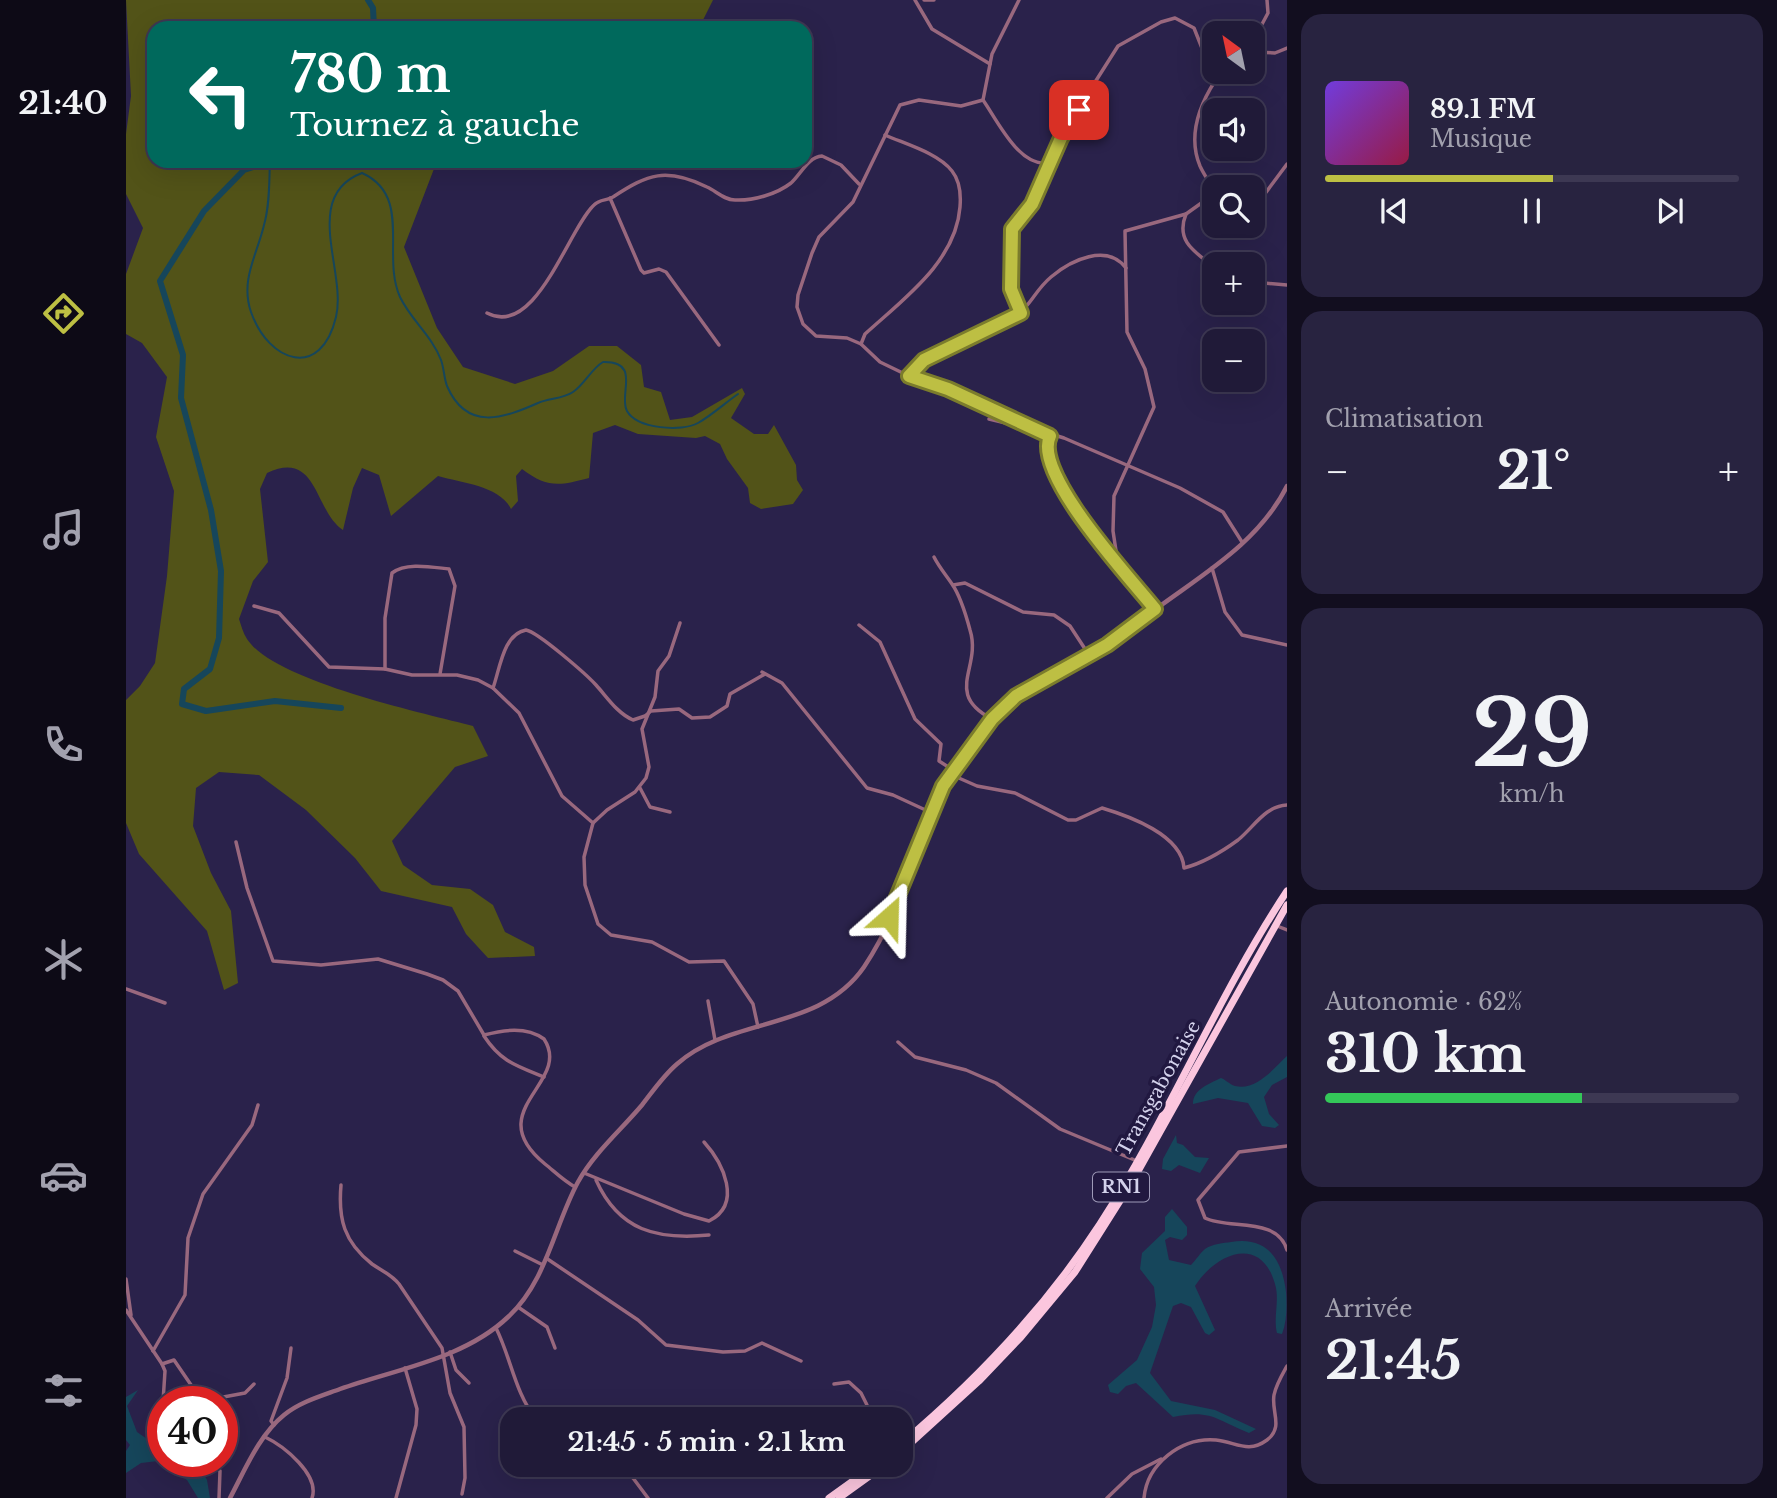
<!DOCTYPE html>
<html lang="fr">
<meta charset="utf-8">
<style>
body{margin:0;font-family:"Libre Baskerville",serif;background:#282340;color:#f1f3f6;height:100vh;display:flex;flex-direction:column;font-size:26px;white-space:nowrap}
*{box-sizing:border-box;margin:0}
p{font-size:23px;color:#a2a1ae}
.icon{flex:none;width:38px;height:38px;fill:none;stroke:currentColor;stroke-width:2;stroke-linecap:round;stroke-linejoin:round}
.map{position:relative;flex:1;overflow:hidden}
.side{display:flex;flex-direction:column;gap:14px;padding:14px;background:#120e1f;width:490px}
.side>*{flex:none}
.hud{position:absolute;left:21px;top:21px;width:665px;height:147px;border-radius:21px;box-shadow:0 7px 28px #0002,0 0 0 2px #3d3853;background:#00695c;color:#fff;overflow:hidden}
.needle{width:46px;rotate:327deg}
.tools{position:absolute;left:1076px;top:21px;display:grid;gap:14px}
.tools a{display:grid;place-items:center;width:63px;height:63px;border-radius:14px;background:#201a38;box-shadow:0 7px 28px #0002,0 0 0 2px #3d3853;font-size:35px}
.speed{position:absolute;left:21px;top:1386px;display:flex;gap:14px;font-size:35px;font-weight:700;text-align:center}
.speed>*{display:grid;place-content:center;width:91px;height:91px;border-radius:50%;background:#201a38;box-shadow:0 7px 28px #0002,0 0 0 2px #3d3853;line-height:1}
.speed .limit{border:10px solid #d22;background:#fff;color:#111}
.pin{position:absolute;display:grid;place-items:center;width:60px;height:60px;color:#fff;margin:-30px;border-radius:14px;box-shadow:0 4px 10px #0006}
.me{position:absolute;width:77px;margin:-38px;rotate:25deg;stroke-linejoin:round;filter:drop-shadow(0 0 5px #0008)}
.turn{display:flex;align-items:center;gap:24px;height:147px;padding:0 28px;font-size:32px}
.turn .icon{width:91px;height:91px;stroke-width:2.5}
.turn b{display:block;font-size:49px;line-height:60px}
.big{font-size:52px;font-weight:700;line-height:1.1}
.side .tile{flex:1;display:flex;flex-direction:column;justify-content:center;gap:10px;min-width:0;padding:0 24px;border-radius:21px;background:#282340}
.side .dial{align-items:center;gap:0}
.dial b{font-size:91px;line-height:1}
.song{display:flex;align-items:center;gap:21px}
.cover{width:84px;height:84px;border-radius:10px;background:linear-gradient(135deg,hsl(260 70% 55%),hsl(340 70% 35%))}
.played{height:7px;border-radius:4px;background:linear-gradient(90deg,#bdbf43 55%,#3d3853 55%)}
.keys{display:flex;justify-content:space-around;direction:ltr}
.heat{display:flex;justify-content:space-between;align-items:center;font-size:38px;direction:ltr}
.charge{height:10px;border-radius:5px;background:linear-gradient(90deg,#34c759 62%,#3d3853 0)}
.trip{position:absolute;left:374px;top:1407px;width:413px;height:70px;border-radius:21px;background:#201a38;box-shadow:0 7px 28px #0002,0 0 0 2px #3d3853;font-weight:700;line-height:70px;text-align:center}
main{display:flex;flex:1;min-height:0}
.menu{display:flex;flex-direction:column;width:126px;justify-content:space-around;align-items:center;background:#0d0a16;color:#a2a1ae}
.menu .icon{width:49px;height:49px}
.menu .active{color:#bdbf43}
.menu b{font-size:32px;color:#f1f3f6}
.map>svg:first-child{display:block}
.green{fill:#525318}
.water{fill:#16465b}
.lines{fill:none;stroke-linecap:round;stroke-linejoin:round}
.stream{stroke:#16465b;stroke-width:2}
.river{stroke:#16465b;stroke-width:6}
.minor{stroke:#99687e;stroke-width:3.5}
.tertiary{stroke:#99687e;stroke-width:4.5}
.trunk{stroke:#fbc6de;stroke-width:7}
.route-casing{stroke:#7b7c2c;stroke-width:18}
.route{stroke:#bdbf43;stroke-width:12}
.labels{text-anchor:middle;stroke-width:7;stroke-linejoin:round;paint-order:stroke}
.shield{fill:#211840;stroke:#9e9ab8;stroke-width:2}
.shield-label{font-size:18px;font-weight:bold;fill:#d3d1eb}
.street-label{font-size:19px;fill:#d3d1eb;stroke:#211840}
</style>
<main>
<nav class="menu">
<b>21:40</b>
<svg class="icon active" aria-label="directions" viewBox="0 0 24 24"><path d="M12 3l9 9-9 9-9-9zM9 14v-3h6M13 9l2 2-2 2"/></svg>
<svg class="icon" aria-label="music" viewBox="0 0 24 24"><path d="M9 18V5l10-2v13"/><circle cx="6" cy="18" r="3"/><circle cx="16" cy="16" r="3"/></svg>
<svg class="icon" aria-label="phone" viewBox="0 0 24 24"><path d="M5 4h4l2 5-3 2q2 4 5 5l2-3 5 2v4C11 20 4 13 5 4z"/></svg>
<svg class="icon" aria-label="climate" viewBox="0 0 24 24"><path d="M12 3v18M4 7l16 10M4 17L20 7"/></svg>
<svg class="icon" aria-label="car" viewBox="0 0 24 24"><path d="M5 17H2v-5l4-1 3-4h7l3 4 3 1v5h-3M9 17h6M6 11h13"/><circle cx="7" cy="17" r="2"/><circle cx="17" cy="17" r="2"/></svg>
<svg class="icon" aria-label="filters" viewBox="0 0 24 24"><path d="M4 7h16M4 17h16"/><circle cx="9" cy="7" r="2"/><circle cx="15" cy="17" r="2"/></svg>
</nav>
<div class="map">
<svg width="1161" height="1498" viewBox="0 0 1161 1498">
<rect width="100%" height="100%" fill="#2a224b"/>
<path class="green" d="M0,0H587L573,28H28V161H311L278,247L311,328L337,367L389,384L427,371L463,346H491L515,365L518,387L535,392L544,420L566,417L616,388L619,394L605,418L628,434H642L648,425L670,465L671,480L677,490L667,504L635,509L624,503L622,488L601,459L594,444L579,436L570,438L512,434L489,425L467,433L463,478C433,486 421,488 396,469L390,476L392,501L385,509C374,486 336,483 312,476L265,516L253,475L236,468L227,488L217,530C188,511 192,449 141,473L134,489L142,562L127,581L113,619C115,625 117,633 121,639C148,681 297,713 347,726L362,756L329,767L266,841L277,865L306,885L344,889L367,905L379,932L408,947L409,956L362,958L340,934L326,907L255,891L229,858L180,810L133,775L93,772L70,788L67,826L85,873L105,911L112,983L98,990L81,931L13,854L0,823V700L14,686L29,663L41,576L48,491L30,437L41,377L16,343L0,334V274L17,228L0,194V134L5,96Z"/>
<g class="water">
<path d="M1161,1056V1077L1146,1085L1138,1097L1143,1114L1153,1125L1149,1128L1136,1126L1122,1103L1092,1098L1067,1104C1067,1089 1083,1084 1095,1078C1100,1080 1103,1084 1109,1086C1130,1091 1147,1069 1161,1056Z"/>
<path d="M1050,1135L1051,1143L1057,1145L1069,1157L1083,1158L1074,1173L1053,1165L1045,1171L1036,1169L1037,1159Z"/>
<path d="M1046,1209L1061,1227V1235L1056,1240L1044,1237L1039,1240L1043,1260L1065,1265C1070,1260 1074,1253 1079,1249C1086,1244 1098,1243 1105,1242C1141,1236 1156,1259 1160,1292C1161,1306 1161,1321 1156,1334L1151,1333C1147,1317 1154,1300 1149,1284C1135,1234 1090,1253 1069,1286L1089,1330L1083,1335L1079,1333L1065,1307L1055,1303L1047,1306L1024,1373L1045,1401L1089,1410L1130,1429L1123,1433C1090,1420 1086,1409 1047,1417L1010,1383L1000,1386L992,1394L984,1392L982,1385L1011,1360L1026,1327L1030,1305L1028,1287L1014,1269L1016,1253L1039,1231V1217Z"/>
<path d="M12,1390L1,1406L11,1432L37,1450V1461L73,1466L81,1480L84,1498H72L61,1480L32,1461L15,1463L0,1473V1451L4,1445L0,1440V1397Z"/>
</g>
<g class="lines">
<path class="stream" d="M144,161C143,182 144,204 138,225C131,255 114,280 125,312C143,363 195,380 210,317C221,272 175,196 236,173C287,196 255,255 274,297C285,320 306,336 315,360C318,368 318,378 321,386C341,432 378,418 412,403C423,398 437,399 447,392C459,384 465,369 477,362C516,361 492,395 501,411C511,429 556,432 572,423C586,415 599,403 612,394"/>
<g class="river">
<path d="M242,0L247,8L248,28"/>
<path d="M145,161L118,170L78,211L34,281L57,355L55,398L85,510L95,571L93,638L84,669L58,689L56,704L80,711L149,701L215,708"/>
</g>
<g class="minor">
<path d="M789,0L806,29L864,64"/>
<path d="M798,0H808"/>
<path d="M893,0L866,54L857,100C871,120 892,165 920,163L927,156L938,131L992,46L1035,22L1049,18L1068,28L1089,81C1073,106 1062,137 1074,166C1078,175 1084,182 1087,191L1081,199L1060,214C1049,241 1069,252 1088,267"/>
<path d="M1127,41L1142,13L1141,0"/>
<path d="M1127,52L1149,53L1161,48"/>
<path d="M1089,81L1102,72"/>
<path d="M857,100L835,106L793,100L774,105L727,202L693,237L686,253L672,295L671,307L677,324L690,336L721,338L735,344L754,362L783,376L822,389L909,429L938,438L1054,488L1097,512L1116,542"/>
<path d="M484,198L515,270L518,273L533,269L540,272L593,345"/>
<path d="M1127,202L1138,195L1161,164"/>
<path d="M1127,282L1161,285"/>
<path d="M361,313C410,339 442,229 468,205C474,199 480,201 487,197C522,174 540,167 581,187C590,191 598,200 609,200C627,201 651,194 665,183C675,174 682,157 696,156L715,165L733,184"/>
<path d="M895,313L885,289L886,229L906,204L924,161"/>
<path d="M735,344L739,334C776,300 830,262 834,207C835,195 834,181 826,171C812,153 779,144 759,135"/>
<path d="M783,376C798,351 854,336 880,322C906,308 906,293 925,277C945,260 981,243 1000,268"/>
<path d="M863,419L888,425L922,441"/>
<path d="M924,436C906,474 1005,579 1029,609"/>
<path d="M808,557C813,567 820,575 826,584C835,597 840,615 844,630C856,668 817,693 866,719"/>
<path d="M992,564L987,531L988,496L1028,407L1019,369L1001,332L999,231L1060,214"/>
<path d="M1086,568L1099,612L1116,635L1161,645"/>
<path d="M827,585L839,583L897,612L928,615L944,626L963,655"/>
<path d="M128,606L153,613L203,667L259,669L286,675H331L352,680L367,688L393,713L436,796L467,823"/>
<path d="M554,623L543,656L532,671L529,697L516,729L523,767L520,778L509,792L481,810L467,823L458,857L459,885L472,924L485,935L526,942L563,962L598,961L627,1004L632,1027"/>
<path d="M733,625L754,642L789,719L815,744L813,761L827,770"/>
<path d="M259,669V618L266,573C280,562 305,567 323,569L329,586L314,674"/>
<path d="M636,672L656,683L741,788L767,795L806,813"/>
<path d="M367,688C374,669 377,634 400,630C412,632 461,675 470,685C481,697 491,713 507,720L519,716L525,711L553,709L566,718L584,717L601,706L604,694L639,674"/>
<path d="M826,775L851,786L889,793L942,820H950L976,808C1003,816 1056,835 1058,868C1077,863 1097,851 1112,840C1128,827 1139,806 1161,805"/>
<path d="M514,788L524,807L544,812"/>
<path d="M110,842L121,888L147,961L195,965L252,959L301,974L317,980L332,991L358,1035C377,1030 400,1026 418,1039C447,1083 353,1110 419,1164C429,1172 438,1181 449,1187"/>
<path d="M1151,926L1161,930"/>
<path d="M0,989L39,1003"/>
<path d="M582,1001L589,1040"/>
<path d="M358,1036C375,1062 391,1066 418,1077"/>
<path d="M772,1042L789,1057L840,1070L870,1083L934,1129L1011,1161"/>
<path d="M1161,1146L1113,1152L1072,1200L1079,1218C1103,1230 1151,1216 1161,1250"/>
<path d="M458,1173L558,1214L583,1221C617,1204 597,1163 578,1142"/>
<path d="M470,1180C493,1231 531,1240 583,1235"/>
<path d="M215,1185C212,1219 218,1242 246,1264C256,1271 265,1274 273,1284L316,1348L324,1393L338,1427L339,1478L336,1494"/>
<path d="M389,1251L417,1265"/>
<path d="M420,1258L512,1320L540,1345L597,1352L619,1351L636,1343L675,1361"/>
<path d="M0,1279L5,1315"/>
<path d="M392,1307L421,1327L429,1348"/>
<path d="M0,1310L36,1364L39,1371L37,1402"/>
<path d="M370,1328C385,1358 389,1393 410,1419"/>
<path d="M27,1351L59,1295L62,1238L77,1194L126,1125L132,1105"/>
<path d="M324,1352L330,1370L343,1383"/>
<path d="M36,1364L48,1360L76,1401L119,1393L128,1384"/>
<path d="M708,1384L723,1382L735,1393L741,1405L732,1419"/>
<path d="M148,1425L145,1421L161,1378L165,1348"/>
<path d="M139,1437C158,1446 194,1475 186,1498"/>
<path d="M88,1461L94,1471L93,1498"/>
<path d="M487,1465L507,1478L522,1498"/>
<path d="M730,1465L734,1475"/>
<path d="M270,1498L290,1425L291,1409L279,1368"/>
<path d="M981,1498L1006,1474L1035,1459"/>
<path d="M1018,1498C1021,1464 1055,1437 1090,1440C1110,1442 1122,1454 1141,1440C1158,1427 1145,1412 1148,1395C1150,1385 1156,1375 1161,1366"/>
</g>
<path class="tertiary" d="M104,1498C119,1470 133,1435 158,1415C174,1402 195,1396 214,1389C270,1369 338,1359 382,1317C421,1281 428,1226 452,1182C468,1153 495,1130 516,1105C527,1091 537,1076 551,1064C605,1016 693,1032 738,967C796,880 801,771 885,700C912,677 948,664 978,647C998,635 1015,619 1034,606C1082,571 1134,540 1161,486"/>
<g class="trunk">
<path d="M775,1444C851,1380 920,1307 974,1224C1043,1117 1091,997 1161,891"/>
<path d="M775,1452L853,1381L895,1337L949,1272L1006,1182L1161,905"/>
<path d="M703,1498L749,1465"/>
<path d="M713,1498L759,1465"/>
</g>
</g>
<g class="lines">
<defs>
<path id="route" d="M763,917L817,786L866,719L890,696L981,645L1029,609C1005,579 906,473 924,436L822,389L783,376L798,360L895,313L885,289L886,229L906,204L935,138L953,110"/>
</defs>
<use href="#route" class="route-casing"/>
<use href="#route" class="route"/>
</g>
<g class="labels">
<rect class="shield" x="967" y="1172.5" width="56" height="29" rx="5"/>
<g class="shield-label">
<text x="995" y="1193">RN1</text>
</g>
<g class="street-label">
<text transform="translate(1032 1088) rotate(-61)" y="7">Transgabonaise</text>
</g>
</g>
</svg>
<div class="tools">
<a><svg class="needle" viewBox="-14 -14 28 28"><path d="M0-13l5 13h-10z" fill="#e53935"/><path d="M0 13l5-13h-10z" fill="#a2a1ae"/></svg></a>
<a><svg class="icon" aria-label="sound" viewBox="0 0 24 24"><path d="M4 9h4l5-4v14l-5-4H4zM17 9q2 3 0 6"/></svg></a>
<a><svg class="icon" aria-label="search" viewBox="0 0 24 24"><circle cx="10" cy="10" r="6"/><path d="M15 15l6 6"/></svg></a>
<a>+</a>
<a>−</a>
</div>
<div class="speed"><div class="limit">40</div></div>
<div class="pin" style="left:953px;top:110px;background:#d93025"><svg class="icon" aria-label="arrive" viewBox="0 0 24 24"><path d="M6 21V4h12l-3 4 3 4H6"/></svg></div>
<svg class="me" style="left:763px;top:917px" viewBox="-20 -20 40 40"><path d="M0-17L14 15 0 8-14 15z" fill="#bdbf43" stroke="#fff" stroke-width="4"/></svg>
<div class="trip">21:45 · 5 min · 2.1 km</div>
<div class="hud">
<div class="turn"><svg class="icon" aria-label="left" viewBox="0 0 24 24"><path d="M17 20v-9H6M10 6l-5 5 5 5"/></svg><div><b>780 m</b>Tournez à gauche</div></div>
</div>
</div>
<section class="side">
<div class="tile">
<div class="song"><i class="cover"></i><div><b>89.1 FM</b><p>Musique</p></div></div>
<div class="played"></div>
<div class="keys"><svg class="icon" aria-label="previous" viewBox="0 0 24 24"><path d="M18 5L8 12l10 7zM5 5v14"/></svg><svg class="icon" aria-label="pause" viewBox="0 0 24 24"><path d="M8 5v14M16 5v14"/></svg><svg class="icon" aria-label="next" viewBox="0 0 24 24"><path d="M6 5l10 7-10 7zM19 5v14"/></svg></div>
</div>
<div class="tile"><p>Climatisation</p>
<div class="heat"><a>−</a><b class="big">21°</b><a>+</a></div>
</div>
<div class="tile dial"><b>29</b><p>km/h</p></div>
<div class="tile"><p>Autonomie · 62%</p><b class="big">310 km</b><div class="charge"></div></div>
<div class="tile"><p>Arrivée</p><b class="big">21:45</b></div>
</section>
</main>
